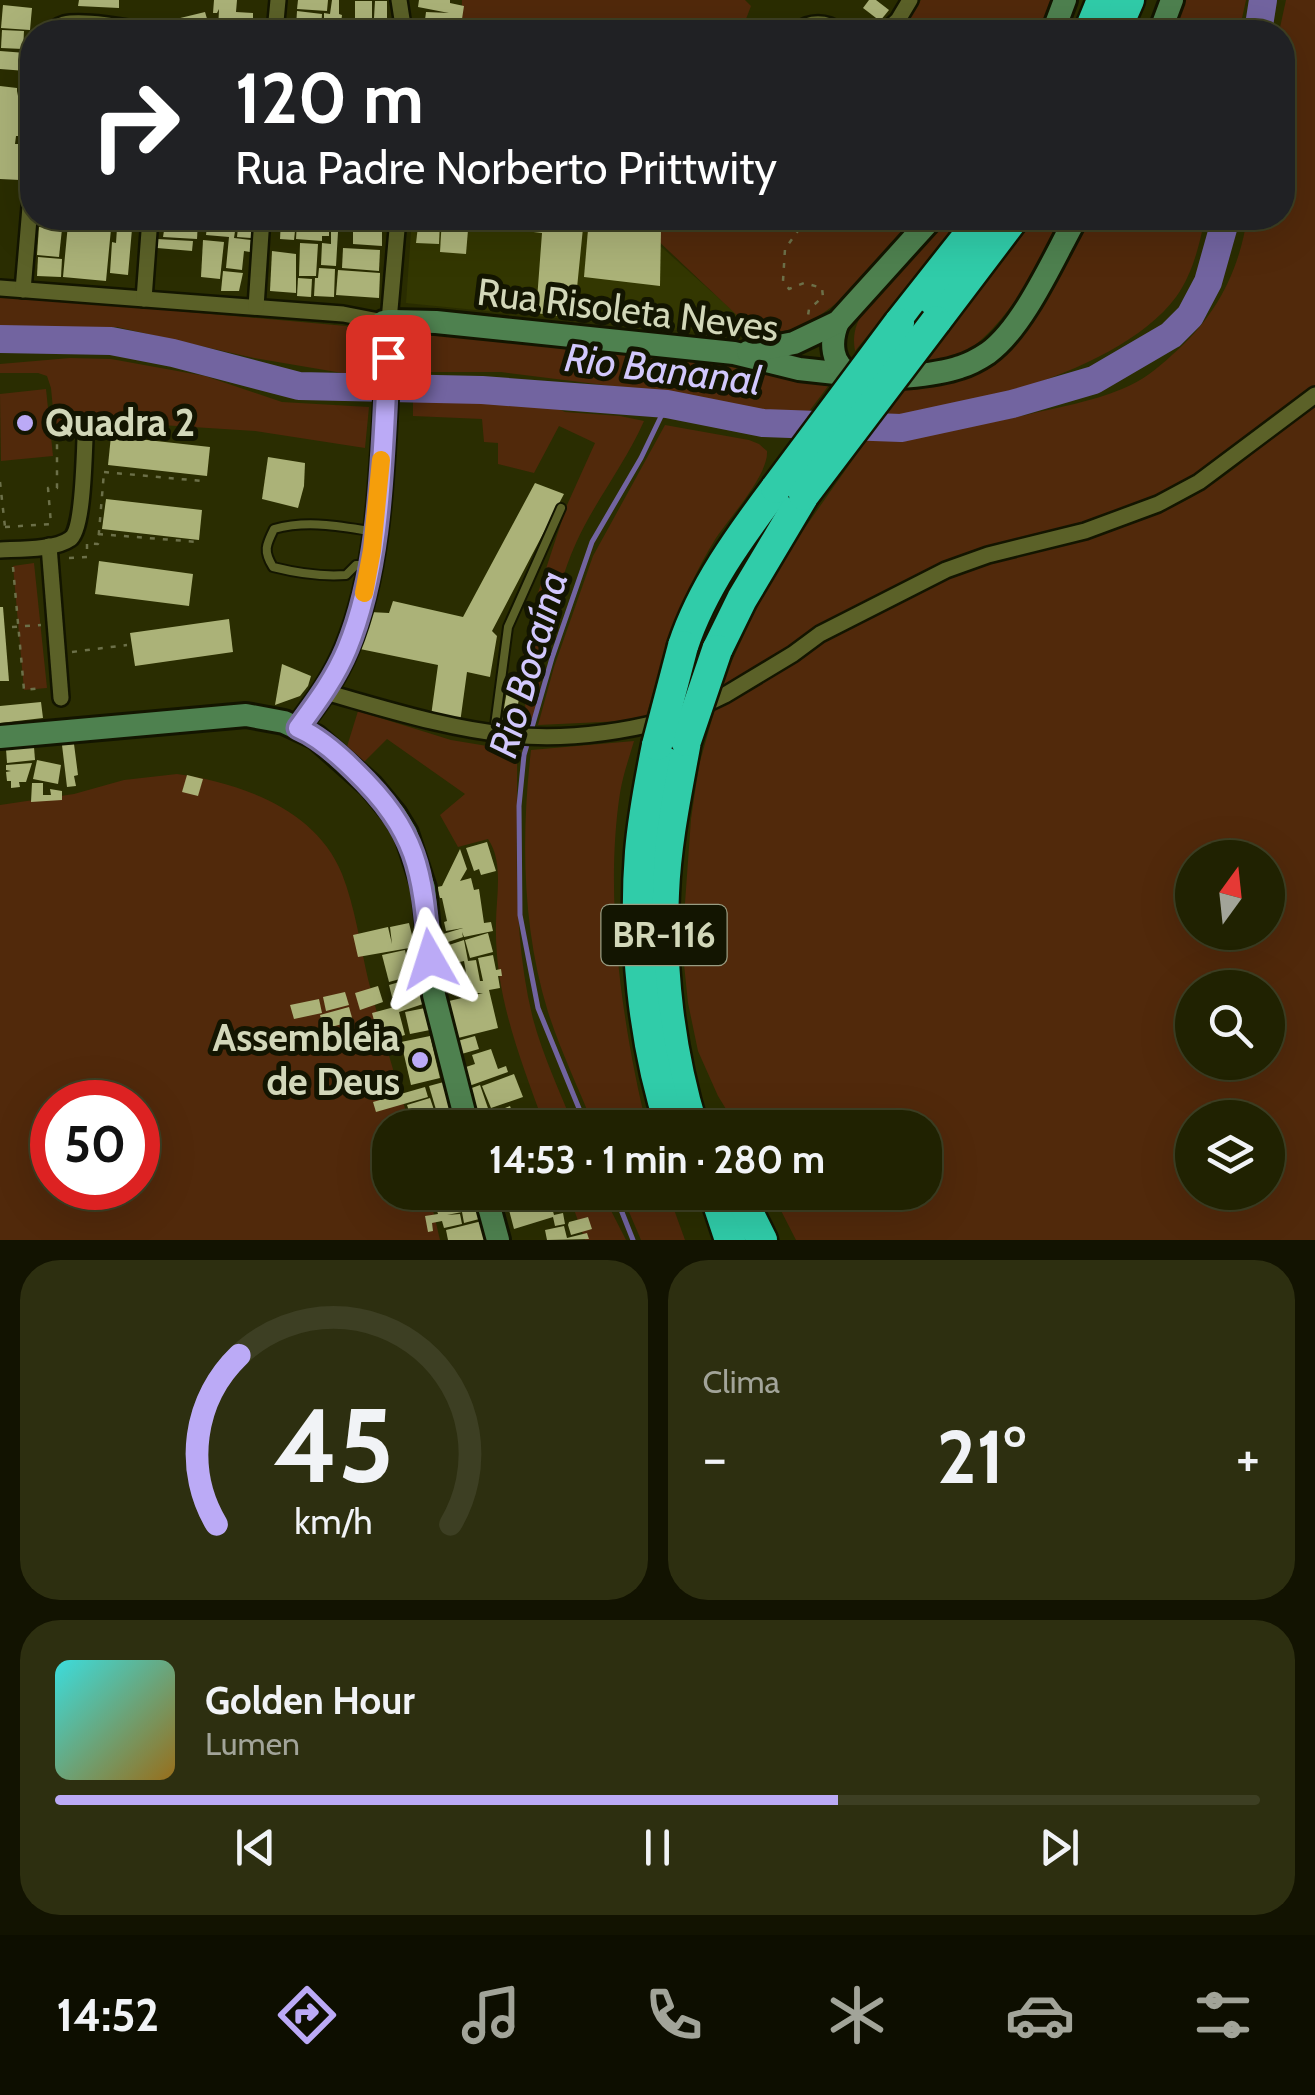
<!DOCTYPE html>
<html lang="pt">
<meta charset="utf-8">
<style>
body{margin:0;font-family:Cabin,sans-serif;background:#2d2f10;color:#f1f3f6;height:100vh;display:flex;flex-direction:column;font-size:38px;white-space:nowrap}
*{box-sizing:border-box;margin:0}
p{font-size:32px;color:#a2a499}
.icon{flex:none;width:55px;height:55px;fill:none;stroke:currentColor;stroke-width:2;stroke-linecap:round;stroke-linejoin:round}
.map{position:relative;height:1240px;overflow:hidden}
.drawer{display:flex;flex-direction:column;gap:20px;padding:20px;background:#121301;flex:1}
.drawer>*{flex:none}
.top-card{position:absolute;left:20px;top:20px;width:1275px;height:210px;border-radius:40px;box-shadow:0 10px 40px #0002,0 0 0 2px #3d3f23;background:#202124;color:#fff;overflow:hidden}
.needle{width:65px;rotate:15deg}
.fabs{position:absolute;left:1175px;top:840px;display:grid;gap:20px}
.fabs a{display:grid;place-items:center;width:110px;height:110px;border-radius:50%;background:#202201;box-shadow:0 10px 40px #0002,0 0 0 2px #3d3f23;font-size:50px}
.speed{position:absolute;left:30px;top:1080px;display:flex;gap:20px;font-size:50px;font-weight:700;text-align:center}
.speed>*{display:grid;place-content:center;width:130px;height:130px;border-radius:50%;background:#202201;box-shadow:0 10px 40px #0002,0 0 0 2px #3d3f23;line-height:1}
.speed .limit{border:15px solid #d22;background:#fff;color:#111}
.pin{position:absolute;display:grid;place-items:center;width:85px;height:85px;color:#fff;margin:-42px;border-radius:20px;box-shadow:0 5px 15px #0006}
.me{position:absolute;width:110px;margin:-55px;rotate:354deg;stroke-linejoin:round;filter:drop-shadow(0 0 8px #0008)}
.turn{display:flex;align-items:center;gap:35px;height:210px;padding:0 50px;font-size:45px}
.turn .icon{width:130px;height:130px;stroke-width:2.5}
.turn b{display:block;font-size:70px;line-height:85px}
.big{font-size:75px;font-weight:800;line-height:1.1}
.drawer .card{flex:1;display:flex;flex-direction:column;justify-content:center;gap:15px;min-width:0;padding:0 35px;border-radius:40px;background:#2d2f10}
.drawer .dial{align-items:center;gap:0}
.dial svg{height:260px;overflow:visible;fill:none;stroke:#3d3f23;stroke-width:7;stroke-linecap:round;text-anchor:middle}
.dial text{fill:#f1f3f6;stroke:none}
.song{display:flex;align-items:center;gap:30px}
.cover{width:120px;height:120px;border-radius:15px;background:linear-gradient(135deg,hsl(180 70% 55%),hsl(40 70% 35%))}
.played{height:10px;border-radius:5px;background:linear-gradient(90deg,#bbaaf6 65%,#3d3f23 65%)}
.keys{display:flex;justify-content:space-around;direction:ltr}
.heat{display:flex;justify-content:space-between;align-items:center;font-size:55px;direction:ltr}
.drawer .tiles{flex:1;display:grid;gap:20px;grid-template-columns:1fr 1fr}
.card:last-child{grid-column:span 2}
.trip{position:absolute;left:372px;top:1110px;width:570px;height:100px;border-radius:40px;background:#202201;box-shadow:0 10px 40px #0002,0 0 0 2px #3d3f23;font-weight:800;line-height:100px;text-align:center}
.tabs{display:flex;height:160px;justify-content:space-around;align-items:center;background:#0d0e00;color:#a2a499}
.tabs .icon{width:70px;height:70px}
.tabs .active{color:#bbaaf6}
.tabs b{font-size:45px;color:#f1f3f6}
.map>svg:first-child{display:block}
.built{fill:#333701}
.green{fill:#51290b;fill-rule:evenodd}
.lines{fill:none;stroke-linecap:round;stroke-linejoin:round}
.stream{stroke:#7264a0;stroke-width:5}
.river{stroke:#7264a0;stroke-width:28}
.building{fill:#abb278}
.lane-casing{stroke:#131500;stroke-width:12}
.street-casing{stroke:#131500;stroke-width:20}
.secondary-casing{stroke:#131500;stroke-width:28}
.highway-casing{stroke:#131500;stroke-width:35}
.path{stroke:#6c7049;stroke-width:2.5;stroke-dasharray:5 8;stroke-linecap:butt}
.lane{stroke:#5b6128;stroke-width:8}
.street{stroke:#5b6128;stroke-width:15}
.secondary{stroke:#4e814f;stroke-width:22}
.highway{stroke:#30cca9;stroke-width:30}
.highway-bridge-casing{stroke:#131500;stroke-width:35;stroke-linecap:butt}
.highway-bridge{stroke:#30cca9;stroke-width:30}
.route-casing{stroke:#7a6ea0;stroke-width:25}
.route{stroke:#bbaaf6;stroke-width:18}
.slow{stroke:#f59e0b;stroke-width:18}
.poi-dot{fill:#bbaaf6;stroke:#131501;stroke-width:4}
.labels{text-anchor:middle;stroke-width:10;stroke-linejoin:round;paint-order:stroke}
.shield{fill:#131501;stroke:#999d82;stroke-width:2.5}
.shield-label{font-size:35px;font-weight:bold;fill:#d2d7b9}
.street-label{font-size:38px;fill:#d2d7b9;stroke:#131501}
.poi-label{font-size:38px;font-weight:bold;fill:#d2d7b9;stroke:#131501;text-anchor:start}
.water-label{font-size:40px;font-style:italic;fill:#d2c8fd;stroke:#131501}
</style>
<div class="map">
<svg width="1315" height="1240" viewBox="0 0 1315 1240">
<rect width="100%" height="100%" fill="#2a2d01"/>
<path class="built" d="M412,218H629L740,317L716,334L406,303Z"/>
<g class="green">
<path d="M462,0H745L751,6L741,32H461Z"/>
<path d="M921,0H1052L1041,32H900Z"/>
<path d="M1178,0H1246L1239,32H1167Z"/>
<path d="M1286,0H1315V390L1176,490L1100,521L985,552L718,692L751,619L785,556L868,438C922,435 973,427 1026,415C1058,407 1091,402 1122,389C1142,381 1157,369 1172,355C1214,319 1239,273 1247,218H1282V32H1279Z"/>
<path d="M634,218H920C888,253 816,344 762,331C755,330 748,324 742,320Z"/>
<path d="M944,218H964L855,351C852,334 856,323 865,309Z"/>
<path d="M1025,218H1066C1043,260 998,341 952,359C942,363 930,364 920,366Z"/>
<path d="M1081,218H1205C1199,246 1193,273 1176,297C1122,370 968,408 882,421L903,390L961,373L977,366Z"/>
<path d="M0,295L346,326C366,334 366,351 366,371L361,375H354L254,358L117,327L0,333Z"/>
<path d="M428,330L701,360L752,372L829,385L804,418L727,407L636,389L501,372H426L410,366C406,350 417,340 428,330Z"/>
<path d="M70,358L111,359L205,376L282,402L369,407L365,448L255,431L114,422L112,436L55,430L51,388L47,376L38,373H0V364Z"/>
<path d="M46,389L53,456L1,461L0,394Z"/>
<path d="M424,395L470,397L519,395L538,399L565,412L620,416L644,421C625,464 595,501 576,543C550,600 545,665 533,725H526L523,652L535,602L567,505L595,443L559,426L534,473L498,464V443L484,442L482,419L413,416V401Z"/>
<path d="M1315,402V1240H796L772,1193L925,1192V1128L737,1127L718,1096L698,1051L688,1003L682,945L691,819L699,765L716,705C738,693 761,682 783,668C837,635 890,600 949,576C1024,545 1108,539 1181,503C1232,477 1271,436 1315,402ZM1192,858H1268V932H1192ZM1192,988H1268V1062H1192ZM1192,1118H1268V1192H1192Z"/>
<path d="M665,425L749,440L759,444L767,451C769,474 730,517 716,538C679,597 665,654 645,720L538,725L554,667L593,556Z"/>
<path d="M34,563L47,688L24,690L13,566Z"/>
<path d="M358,711L451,740L517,751C518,840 511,931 533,1019C543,1056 560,1092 574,1127H545C521,1061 494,995 496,923C496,897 504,862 488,839L458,847L440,815L465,794L387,739L362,764L345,753Z"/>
<path d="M634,741C629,758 623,775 620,793C604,896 622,1027 647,1127H594C579,1089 561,1052 548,1012C522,927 521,837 531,750Z"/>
<path d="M177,774C240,783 316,809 342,874C355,907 360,944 368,979C381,1029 395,1078 411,1127L390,1128V1192L429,1193L440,1240H0V805L74,794L124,780ZM52,1102H138V1188H52Z"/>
<path d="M568,1193H602L626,1240H585Z"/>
<path d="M621,1193H668L685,1240H641Z"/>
</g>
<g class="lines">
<g class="stream">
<path d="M587,1128L538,1008L520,915L519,806L524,755L552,658L592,542L641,458L667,404"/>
<path d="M614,1192L633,1240"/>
</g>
<g class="river">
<path d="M1258,32L1263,0"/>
<path d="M0,339L111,341L173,353L299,386L482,390L667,404L763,423L901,428L1012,404L1094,380L1171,335L1190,316L1208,282L1226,218"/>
</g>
</g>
<g class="building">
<path d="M79,0H119V8L78,6Z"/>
<path d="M214,0H237L236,12L253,13V32L218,31L219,9L217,13H213Z"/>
<path d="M298,0H328L327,11L297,9Z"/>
<path d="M332,0H339V14L342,15L340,32H330L332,20L324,19V13L330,14Z"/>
<path d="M419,0H450V3L464,6L460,32L424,28L426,12L449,13L418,7Z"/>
<path d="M869,0H876L889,10L880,21L863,8Z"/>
<path d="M355,1H372V18H374L375,1H387V19L381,18L380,32H355Z"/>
<path d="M3,5L32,8L30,30L1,28Z"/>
<path d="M297,11L322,14L321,30L296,28Z"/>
<path d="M205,12L211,32H175L172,20Z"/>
<path d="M2,30L24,31L23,49L1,48Z"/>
<path d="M0,51L26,53V71L0,69Z"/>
<path d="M0,86L17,88V96L18,91L26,92L21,136H16L15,144H24L20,180L0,179Z"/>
<path d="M51,218H87L86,227L111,229L106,281L63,277L68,224H64L65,227L51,225Z"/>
<path d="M166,218L198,221L197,239L163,237Z"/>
<path d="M208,218H237L234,238L251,240L250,252L244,251L242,270L226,268L229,237L206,235Z"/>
<path d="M239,218L253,219L251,238L237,237Z"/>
<path d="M353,218H383V223L358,222L382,225V246L353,244Z"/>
<path d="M419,218L440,221L439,244L416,243Z"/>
<path d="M442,218H469L466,254L440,252Z"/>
<path d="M476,218H584L574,318L536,313L542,233L476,225Z"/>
<path d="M589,218H626L661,230L660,286L584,277Z"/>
<path d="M281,220L296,222L294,240L280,239Z"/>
<path d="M297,222L323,223L322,230H329V236H322V241L296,239Z"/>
<path d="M39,227L62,229L59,257L37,255Z"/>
<path d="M117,228L132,229L128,275L110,273L112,242L116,243Z"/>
<path d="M331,231L338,232L336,266L321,265L322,243L331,244Z"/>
<path d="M157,239L193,241L192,251L157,248Z"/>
<path d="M203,240L224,242L220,279L201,277Z"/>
<path d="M300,243L318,244L316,276H299Z"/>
<path d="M343,248L380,250L379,271L342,268Z"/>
<path d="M272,251L296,254V293L270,291Z"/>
<path d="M38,257L62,259L61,277L37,276Z"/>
<path d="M319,268L335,269L334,297L314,296L315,278H318Z"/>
<path d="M338,270L380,273L379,298L336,295Z"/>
<path d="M223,271L243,273L239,291H221Z"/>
<path d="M298,278L312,279L311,297L297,296Z"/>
<path d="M111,436L210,447L207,476L108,465Z"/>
<path d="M268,457L305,463L304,486L298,508L262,499Z"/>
<path d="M535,483L564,494L492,631L497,636L490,677L467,672L460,723L431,716L438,665L360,649L370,612L389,613L393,601L463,617Z"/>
<path d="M106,499L202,510L199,540L102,529Z"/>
<path d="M99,561L193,574L189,606L95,594Z"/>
<path d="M0,607H3L9,681H0Z"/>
<path d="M229,619L233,652L135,666L130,633Z"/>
<path d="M282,664L311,676L308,686L300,696L275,705Z"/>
<path d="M508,685L521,687L513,733L500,731Z"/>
<path d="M41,702L43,718L0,723V706Z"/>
<path d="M74,744L78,775L74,776L76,786L67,787L62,745Z"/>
<path d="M34,747L35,760L7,763L6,749Z"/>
<path d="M37,760L61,765L58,784L33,779Z"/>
<path d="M32,763L26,782H19L20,787L11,788V781H7L6,772L11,771L6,770V765Z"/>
<path d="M187,775L203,779L198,796L182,792Z"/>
<path d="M32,783H43V795H51L50,789L62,791V800L31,802Z"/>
<path d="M487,842L496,871L481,875L479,869L474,871L466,848Z"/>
<path d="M460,849L467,869L460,881L471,878L474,890L479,889L484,923L491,922L493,931L464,937L462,932L463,937L445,943L443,934L463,928L446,931L444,922L447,921L442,898H440L437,887L442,886Z"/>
<path d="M409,923L415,947L358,957L353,935L388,927L392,944L390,927Z"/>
<path d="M488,933L493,952L470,958L465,940Z"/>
<path d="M464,940L468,961L476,960L480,981H483L478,958L493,955L496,970L501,969L502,976H498L500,988L489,990L498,1028L458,1038L449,1001L483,993H473L471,982L468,983L464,961L451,964L446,946Z"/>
<path d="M405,950L411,976L389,982L382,955Z"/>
<path d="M462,966L465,982L447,986L444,970Z"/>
<path d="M413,978L417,990L392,997L389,985Z"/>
<path d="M378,986L383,1002L360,1010L355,993Z"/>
<path d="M422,990L426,1003L399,1012L405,1035L380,1042L372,1013L398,1006L396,998Z"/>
<path d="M345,992L349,1005L326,1011L323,997Z"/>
<path d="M319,999L322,1013L294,1019L290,1005Z"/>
<path d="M349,1007L353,1021L324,1029L320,1015Z"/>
<path d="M430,1007L435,1029L410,1034L405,1012Z"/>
<path d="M430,1036L440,1078L411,1085L401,1042Z"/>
<path d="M475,1036L479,1049L458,1055L454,1042Z"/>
<path d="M491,1049L498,1069L506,1066L508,1072L469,1086L463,1068L475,1064L472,1055Z"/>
<path d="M514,1074L523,1097L491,1108L482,1086Z"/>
<path d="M451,1080L459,1107L437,1113L429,1086Z"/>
<path d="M480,1085L490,1114L510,1106L518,1128H504L503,1125L482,1128L469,1089Z"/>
<path d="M425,1087L428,1097L376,1112L373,1102Z"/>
<path d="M430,1098L435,1113L412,1120L407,1105Z"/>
<path d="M456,1111L461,1128H432L431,1125L397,1128Z"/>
<path d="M477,1192L483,1218L464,1223L462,1212L447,1215L460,1214L462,1224L444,1228L442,1221L432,1223L433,1231L428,1232L425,1216L438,1214L436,1207L449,1205L447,1199Z"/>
<path d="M506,1192H519L522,1203L501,1209L498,1195Z"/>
<path d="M537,1203L538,1207L551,1204L554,1215L563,1213L565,1224L555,1226L553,1217L514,1229L509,1210Z"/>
<path d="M588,1217L592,1229L571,1235L568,1225L569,1222Z"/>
<path d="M482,1221L487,1240H448L446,1230Z"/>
<path d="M564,1226L567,1238L587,1233L589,1239L547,1240L545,1230Z"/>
</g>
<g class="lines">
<defs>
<g id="lane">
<path d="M365,565H356L346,575C321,577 297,573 273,567C263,551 266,545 274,529C307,520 337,526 370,531"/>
<path d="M494,733L508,627L561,508"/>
</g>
<g id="street">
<path d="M399,0L404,32"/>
<path d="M50,32C56,28 57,26 64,24C82,20 129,27 146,32"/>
<path d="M275,32L278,0"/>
<path d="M796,32C810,21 826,21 840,32"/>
<path d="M885,32L898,20L910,0"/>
<path d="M0,288L343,314L384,322"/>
<path d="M23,290L32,183"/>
<path d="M144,299L150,218"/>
<path d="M256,307L262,218"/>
<path d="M389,321L398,218"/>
<path d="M49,546L61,698"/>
<path d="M0,550C18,549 55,550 70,539C83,531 84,458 85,439"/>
<path d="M325,692C386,709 448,729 512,735C562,740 616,733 664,721"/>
<path d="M700,707L725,695L793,654L820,634L946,570L988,555L1085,531L1158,504L1199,482L1315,395"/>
</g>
<g id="secondary">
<path d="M1053,32L1065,0"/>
<path d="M1160,32L1172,0"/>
<path d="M392,321L436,322L734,353L799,369L854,375"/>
<circle cx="389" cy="335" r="14"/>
<path d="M838,322C830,341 830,366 853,375C873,383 940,374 960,367C970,364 979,359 988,353C1024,327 1054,257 1076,218"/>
<path d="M748,352L794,343L838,322L932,218"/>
<path d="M298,727C317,702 335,678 347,648C384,559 382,445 389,349"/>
<path d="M0,737L246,715L284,722L316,737L371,786L395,815L406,833L424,888L434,995L468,1128"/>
<path d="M485,1192L498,1240"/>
</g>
<g id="highway">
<path d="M1089,32L1102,0"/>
<path d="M1115,32L1129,0"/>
<path d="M936,321L1014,218"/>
<path d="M899,323L982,218"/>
<path d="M683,646C702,588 740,536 776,488"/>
<path d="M717,650L742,599L804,495"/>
<path d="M686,741C677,791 666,842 664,893C660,970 670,1053 693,1128"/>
<path d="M657,745C650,780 643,816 640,852C633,940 643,1044 671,1128"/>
<path d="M714,1192L730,1240"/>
<path d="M738,1192L762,1240"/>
</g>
</defs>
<use href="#lane" class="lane-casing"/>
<use href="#street" class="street-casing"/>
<use href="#secondary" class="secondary-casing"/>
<use href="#highway" class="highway-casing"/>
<g class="path">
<path d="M807,218L785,249L783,281L789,289L804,283L822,288L823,297L809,309L808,316"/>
<path d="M104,472L202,481"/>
<path d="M0,482L5,527L0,528"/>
<path d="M5,527L51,524L48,488H57V442"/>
<path d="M98,534L198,542"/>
<path d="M69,558L87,557V543L98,544L104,472"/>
<path d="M13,567L24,690L43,688"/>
<path d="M12,627L41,625"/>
<path d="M72,652L127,645"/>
</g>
<use href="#lane" class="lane"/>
<use href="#street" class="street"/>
<use href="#secondary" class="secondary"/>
<use href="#highway" class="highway"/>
<defs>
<g id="highway-bridge">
<path d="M776,488L899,323"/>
<path d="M804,495L936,321"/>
<path d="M686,741L717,650"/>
<path d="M657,745L683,646"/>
</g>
</defs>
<use href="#highway-bridge" class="highway-bridge-casing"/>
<use href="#highway-bridge" class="highway-bridge"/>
</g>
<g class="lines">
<defs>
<path id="route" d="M388,357C382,450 383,562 347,649C335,678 317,702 298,728C319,737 337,753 354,770C420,834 422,872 430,959"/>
</defs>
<use href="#route" class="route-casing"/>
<use href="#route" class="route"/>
<path class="slow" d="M364,593L372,550L381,460"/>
</g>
<g class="poi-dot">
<circle cx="25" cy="423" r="10"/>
<circle cx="420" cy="1060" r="10"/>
</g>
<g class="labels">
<rect class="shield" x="601.5" y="905" width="125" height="60" rx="8"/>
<g class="shield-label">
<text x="664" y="947">BR-116</text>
</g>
<g class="street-label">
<text transform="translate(628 310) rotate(7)" y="13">Rua Risoleta Neves</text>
</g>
<g class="poi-label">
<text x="45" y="436">Quadra 2</text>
<text x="400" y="1051" text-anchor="end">Assembléia<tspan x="400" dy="44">de Deus</tspan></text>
</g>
<g class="water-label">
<text transform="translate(663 369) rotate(7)" y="14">Rio Bananal</text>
<text transform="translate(528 664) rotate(-74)" y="14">Rio Bocaína</text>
</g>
</g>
</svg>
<div class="fabs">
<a><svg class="needle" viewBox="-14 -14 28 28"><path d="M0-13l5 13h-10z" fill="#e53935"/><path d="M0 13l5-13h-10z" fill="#a2a499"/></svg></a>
<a><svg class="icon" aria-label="search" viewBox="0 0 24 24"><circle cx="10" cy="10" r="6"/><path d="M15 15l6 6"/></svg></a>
<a><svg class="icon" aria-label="layers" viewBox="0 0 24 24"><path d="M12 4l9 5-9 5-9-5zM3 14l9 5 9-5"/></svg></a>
</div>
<div class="speed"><div class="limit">50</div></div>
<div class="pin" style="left:388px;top:357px;background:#d93025"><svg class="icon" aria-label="arrive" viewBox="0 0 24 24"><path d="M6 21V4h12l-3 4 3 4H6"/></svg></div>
<svg class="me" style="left:430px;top:959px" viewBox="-20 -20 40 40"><path d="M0-17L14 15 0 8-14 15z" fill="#bbaaf6" stroke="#fff" stroke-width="4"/></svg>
<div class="trip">14:53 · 1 min · 280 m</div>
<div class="top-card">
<div class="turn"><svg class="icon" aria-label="right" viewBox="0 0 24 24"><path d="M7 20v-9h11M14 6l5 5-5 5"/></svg><div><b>120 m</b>Rua Padre Norberto Prittwity</div></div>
</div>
</div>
<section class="drawer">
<div class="tiles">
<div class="card dial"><svg viewBox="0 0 100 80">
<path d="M14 69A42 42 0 1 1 86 69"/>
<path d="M14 69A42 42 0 0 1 21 17" stroke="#bbaaf6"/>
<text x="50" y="56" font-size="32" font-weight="700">45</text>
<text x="50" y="72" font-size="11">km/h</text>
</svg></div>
<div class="card"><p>Clima</p>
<div class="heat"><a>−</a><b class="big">21°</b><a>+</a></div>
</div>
<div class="card">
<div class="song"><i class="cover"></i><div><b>Golden Hour</b><p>Lumen</p></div></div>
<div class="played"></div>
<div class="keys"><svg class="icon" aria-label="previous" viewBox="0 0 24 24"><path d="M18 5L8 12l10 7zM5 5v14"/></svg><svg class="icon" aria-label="pause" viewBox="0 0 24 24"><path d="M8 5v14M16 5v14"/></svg><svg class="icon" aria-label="next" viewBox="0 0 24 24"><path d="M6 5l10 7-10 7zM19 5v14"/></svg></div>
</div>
</div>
</section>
<nav class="tabs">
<b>14:52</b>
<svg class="icon active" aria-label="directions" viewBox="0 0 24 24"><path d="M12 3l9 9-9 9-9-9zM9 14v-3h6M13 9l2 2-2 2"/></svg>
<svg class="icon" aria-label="music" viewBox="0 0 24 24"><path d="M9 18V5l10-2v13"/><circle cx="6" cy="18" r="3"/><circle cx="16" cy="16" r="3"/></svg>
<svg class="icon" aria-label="phone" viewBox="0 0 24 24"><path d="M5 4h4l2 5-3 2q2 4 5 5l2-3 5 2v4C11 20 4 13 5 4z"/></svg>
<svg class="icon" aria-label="climate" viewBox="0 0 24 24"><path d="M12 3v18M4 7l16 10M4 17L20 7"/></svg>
<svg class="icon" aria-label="car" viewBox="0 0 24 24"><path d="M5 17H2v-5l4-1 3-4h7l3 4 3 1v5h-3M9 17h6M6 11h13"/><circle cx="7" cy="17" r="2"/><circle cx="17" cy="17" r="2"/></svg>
<svg class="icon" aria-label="filters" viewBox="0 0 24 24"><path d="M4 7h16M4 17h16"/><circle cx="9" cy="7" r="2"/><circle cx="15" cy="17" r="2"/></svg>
</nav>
